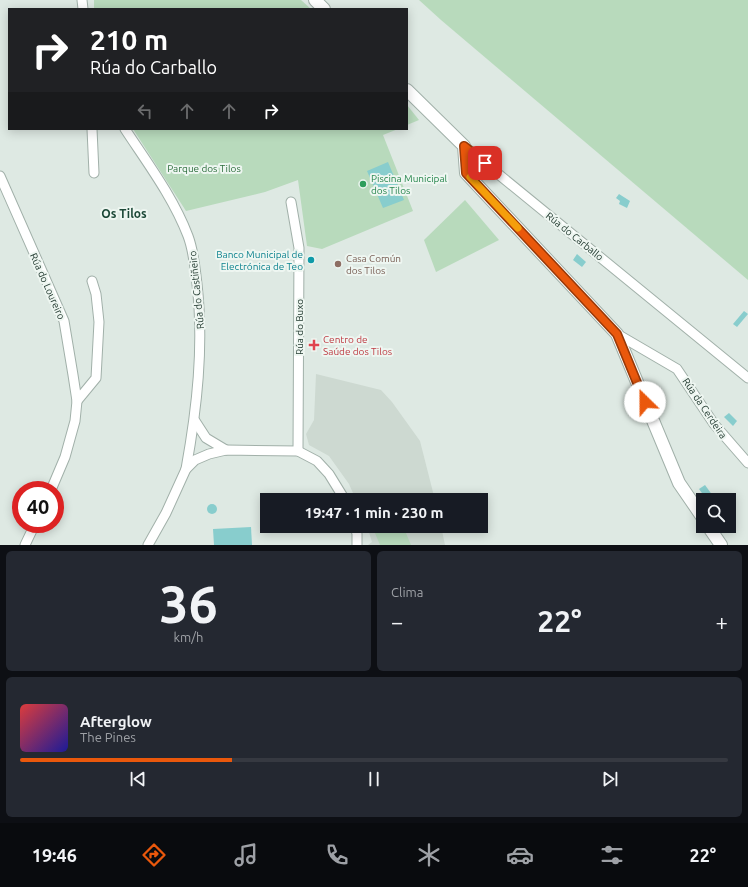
<!DOCTYPE html>
<html lang="es">
<meta charset="utf-8">
<style>
body{margin:0;font-family:Ubuntu,sans-serif;background:#242831;color:#f1f3f6;height:100vh;display:flex;flex-direction:column;font-size:15px;white-space:nowrap}
*{box-sizing:border-box;margin:0}
p{font-size:13px;color:#9ea1a6}
.icon{flex:none;width:22px;height:22px;fill:none;stroke:currentColor;stroke-width:2;stroke-linecap:round;stroke-linejoin:round}
.map{position:relative;height:545px;overflow:hidden}
.details{display:flex;flex-direction:column;gap:6px;padding:6px;background:#0d0f14;flex:1}
.details>*{flex:none}
.guide{position:absolute;left:8px;top:8px;width:400px;height:122px;border-radius:0px;box-shadow:0 2px 10px #0003;background:#202124;color:#fff;overflow:hidden}
.buttons{position:absolute;left:696px;top:493px;display:grid;gap:8px}
.buttons a{display:grid;place-items:center;width:40px;height:40px;border-radius:0px;background:#171b24;box-shadow:0 2px 10px #0003;font-size:20px}
.speed{position:absolute;left:12px;top:481px;display:flex;gap:8px;font-size:20px;font-weight:700;text-align:center}
.speed>*{display:grid;place-content:center;width:52px;height:52px;border-radius:50%;background:#171b24;box-shadow:0 2px 10px #0003;line-height:1}
.speed .limit{border:6px solid #d22;background:#fff;color:#111}
.pin{position:absolute;display:grid;place-items:center;width:34px;height:34px;color:#fff;margin:-17px;border-radius:8px;box-shadow:0 2px 6px #0006}
.me{position:absolute;width:44px;margin:-22px;rotate:337deg;stroke-linejoin:round;filter:drop-shadow(0 0 3px #0008)}
.turn{display:flex;align-items:center;gap:14px;height:84px;padding:0 16px;font-size:18px}
.turn .icon{width:52px;height:52px;stroke-width:2.5}
.turn b{display:block;font-size:28px;line-height:34px}
.lanes{display:flex;align-items:center;height:38px;padding:0 16px;background:#0003;justify-content:center;gap:20px;direction:ltr}
.lanes .off{opacity:.35}
.big{font-size:30px;font-weight:700;line-height:1.1}
.details .tile{flex:1;display:flex;flex-direction:column;justify-content:center;gap:6px;min-width:0;padding:0 14px;border-radius:6px;background:#242831}
.details .dial{align-items:center;gap:0}
.dial b{font-size:52px;line-height:1}
.song{display:flex;align-items:center;gap:12px}
.cover{width:48px;height:48px;border-radius:6px;background:linear-gradient(135deg,hsl(0 70% 55%),hsl(240 70% 35%))}
.played{height:4px;border-radius:2px;background:linear-gradient(90deg,#ea580c 30%,#363941 30%)}
.keys{display:flex;justify-content:space-around;direction:ltr}
.heat{display:flex;justify-content:space-between;align-items:center;font-size:22px;direction:ltr}
.details .tiles{flex:1;display:grid;gap:6px;grid-template-columns:1fr 1fr}
.tile:last-child{grid-column:span 2}
.trip{position:absolute;left:260px;top:493px;width:228px;height:40px;border-radius:0px;background:#171b24;box-shadow:0 2px 10px #0003;font-weight:700;line-height:40px;text-align:center}
.tab-bar{display:flex;height:64px;justify-content:space-around;align-items:center;background:#090b0e;color:#9ea1a6}
.tab-bar .icon{width:28px;height:28px}
.tab-bar .selected{color:#ea580c}
.tab-bar b{font-size:18px;color:#f1f3f6}
.map>svg:first-child{display:block}
.built{fill:#cdd9d1}
.green{fill:#b8dabc}
.water{fill:#88cdcd}
.lines{fill:none;stroke-linecap:round;stroke-linejoin:round}
.minor-casing{stroke:#a1b0a9;stroke-width:11}
.tertiary-casing{stroke:#a1b0a9;stroke-width:14}
.minor{stroke:#fff;stroke-width:9}
.tertiary{stroke:#fff;stroke-width:12}
.route-casing{stroke:#983908;stroke-width:10}
.route{stroke:#ea580c;stroke-width:7}
.slow{stroke:#f59e0b;stroke-width:7}
.leisure-dot{fill:#2e9e5b;stroke:#eef6f1;stroke-width:1.5}
.culture-dot{fill:#0f9aa8;stroke:#eef6f1;stroke-width:1.5}
.education-dot{fill:#8d6e63;stroke:#eef6f1;stroke-width:1.5}
.health-dot{fill:#e0444e;stroke:#eef6f1;stroke-width:1.5}
.labels{text-anchor:middle;stroke-width:4;stroke-linejoin:round;paint-order:stroke}
.park-label{font-size:10px;fill:#2c6d3c;stroke:#eef6f1}
.leisure-label{font-size:10px;fill:#27864d;stroke:#eef6f1;text-anchor:start}
.street-label{font-size:10px;fill:#20382e;stroke:#eef6f1}
.culture-label{font-size:10px;fill:#0d838f;stroke:#eef6f1;text-anchor:end}
.education-label{font-size:10px;fill:#785e54;stroke:#eef6f1;text-anchor:start}
.health-label{font-size:10px;fill:#be3a42;stroke:#eef6f1;text-anchor:start}
.quarter-label{font-size:12px;font-weight:bold;fill:#1d4938;stroke:#eef6f1}
</style>
<div class="map">
<svg width="748" height="545" viewBox="0 0 748 545">
<rect width="100%" height="100%" fill="#dee9e3"/>
<g class="built">
<path d="M316,374L381,390L392,402L420,441L435,500H356L349,484L329,456L309,445L306,434L314,420Z"/>
<path d="M367,526H441L445,545H368L372,542Z"/>
</g>
<g class="green">
<path d="M94,0H301L311,9H94Z"/>
<path d="M419,0H748V280L441,20Z"/>
<path d="M407,105L419,120L407,125Z"/>
<path d="M133,129H398L383,135L413,211L322,249L307,246L298,180L265,192L186,211Z"/>
<path d="M465,200L499,240L436,272L424,240Z"/>
<path d="M372,526H403L411,545H380Z"/>
</g>
<g class="water">
<path d="M388,162L404,200L383,208L367,171Z"/>
<path d="M619,194L630,201L627,208L619,204L620,201L616,198Z"/>
<path d="M577,254L586,262L582,267L573,260Z"/>
<path d="M744,311L748,314L737,327L733,324Z"/>
<path d="M729,413L737,421L733,426L724,417Z"/>
<path d="M705,485L713,496L707,500L699,489Z"/>
<circle cx="212" cy="509" r="5"/>
<path d="M251,527L252,545H214L213,529Z"/>
</g>
<g class="lines">
<defs>
<g id="minor">
<path d="M82,0L83,9"/>
<path d="M92,129L94,173"/>
<path d="M125,129C148,164 173,197 188,236C194,252 195,268 197,284C204,346 197,408 186,469"/>
<path d="M464,146L748,378"/>
<path d="M0,176L64,321L73,375L77,401L75,421L65,457L51,490"/>
<path d="M291,202L299,248L298,451"/>
<path d="M617,334L677,369L714,424L748,463"/>
<path d="M77,401L96,378L99,322L96,294L92,281"/>
<path d="M195,421L206,438L226,450"/>
<path d="M355,526L357,534V545"/>
<path d="M25,545L35,524"/>
<path d="M148,545L166,513L186,469L195,460L209,454L226,450L298,451L317,461L329,474L345,500"/>
</g>
<g id="tertiary">
<path d="M315,0L324,9"/>
<path d="M407,90L464,146L466,173L617,334L679,483L703,518"/>
<path d="M708,526L721,545"/>
</g>
</defs>
<use href="#minor" class="minor-casing"/>
<use href="#tertiary" class="tertiary-casing"/>
<use href="#minor" class="minor"/>
<use href="#tertiary" class="tertiary"/>
</g>
<g class="lines">
<defs>
<path id="route" d="M485,163L464,146L466,173L617,334L645,402"/>
</defs>
<use href="#route" class="route-casing"/>
<use href="#route" class="route"/>
<path class="slow" d="M470,177L518,228"/>
</g>
<circle class="leisure-dot" cx="363" cy="184" r="4"/>
<circle class="culture-dot" cx="311" cy="260" r="4"/>
<circle class="education-dot" cx="338" cy="264" r="4"/>
<path class="health-dot" d="M312 339h4v4h4v4h-4v4h-4v-4h-4v-4h4z"/>
<g class="labels">
<g class="park-label">
<text x="204" y="172">Parque dos Tilos</text>
</g>
<g class="leisure-label">
<text x="371" y="182">Piscina Municipal<tspan x="371" dy="12">dos Tilos</tspan></text>
</g>
<g class="street-label">
<text transform="translate(575 236) rotate(39)" y="4">Rúa do Carballo</text>
<text transform="translate(48 286) rotate(66)" y="4">Rúa do Loureiro</text>
<text transform="translate(196 290) rotate(-96)" y="4">Rúa do Castiñeiro</text>
<text transform="translate(299 327) rotate(-90)" y="4">Rúa do Buxo</text>
<text transform="translate(705 408) rotate(56)" y="4">Rúa da Cerdeira</text>
</g>
<g class="culture-label">
<text x="303" y="258">Banco Municipal de<tspan x="303" dy="12">Electrónica de Teo</tspan></text>
</g>
<g class="education-label">
<text x="346" y="262">Casa Común<tspan x="346" dy="12">dos Tilos</tspan></text>
</g>
<g class="health-label">
<text x="323" y="343">Centro de<tspan x="323" dy="12">Saúde dos Tilos</tspan></text>
</g>
<g class="quarter-label">
<text x="124" y="218">Os Tilos</text>
</g>
</g>
</svg>
<div class="buttons">
<a><svg class="icon" aria-label="search" viewBox="0 0 24 24"><circle cx="10" cy="10" r="6"/><path d="M15 15l6 6"/></svg></a>
</div>
<div class="speed"><div class="limit">40</div></div>
<div class="pin" style="left:485px;top:163px;background:#d93025"><svg class="icon" aria-label="arrive" viewBox="0 0 24 24"><path d="M6 21V4h12l-3 4 3 4H6"/></svg></div>
<svg class="me" style="left:645px;top:402px" viewBox="-20 -20 40 40"><circle r="19" fill="#fff"/><path d="M0-13L10 11 0 6-10 11z" fill="#ea580c"/></svg>
<div class="trip">19:47 · 1 min · 230 m</div>
<div class="guide">
<div class="turn"><svg class="icon" aria-label="right" viewBox="0 0 24 24"><path d="M7 20v-9h11M14 6l5 5-5 5"/></svg><div><b>210 m</b>Rúa do Carballo</div></div>
<div class="lanes"><svg class="icon off" aria-label="left" viewBox="0 0 24 24"><path d="M17 20v-9H6M10 6l-5 5 5 5"/></svg><svg class="icon off" aria-label="ahead" viewBox="0 0 24 24"><path d="M12 20V5M6 11l6-6 6 6"/></svg><svg class="icon off" aria-label="ahead" viewBox="0 0 24 24"><path d="M12 20V5M6 11l6-6 6 6"/></svg><svg class="icon" aria-label="right" viewBox="0 0 24 24"><path d="M7 20v-9h11M14 6l5 5-5 5"/></svg></div>
</div>
</div>
<section class="details">
<div class="tiles">
<div class="tile dial"><b>36</b><p>km/h</p></div>
<div class="tile"><p>Clima</p>
<div class="heat"><a>−</a><b class="big">22°</b><a>+</a></div>
</div>
<div class="tile">
<div class="song"><i class="cover"></i><div><b>Afterglow</b><p>The Pines</p></div></div>
<div class="played"></div>
<div class="keys"><svg class="icon" aria-label="previous" viewBox="0 0 24 24"><path d="M18 5L8 12l10 7zM5 5v14"/></svg><svg class="icon" aria-label="pause" viewBox="0 0 24 24"><path d="M8 5v14M16 5v14"/></svg><svg class="icon" aria-label="next" viewBox="0 0 24 24"><path d="M6 5l10 7-10 7zM19 5v14"/></svg></div>
</div>
</div>
</section>
<nav class="tab-bar">
<b>19:46</b>
<svg class="icon selected" aria-label="directions" viewBox="0 0 24 24"><path d="M12 3l9 9-9 9-9-9zM9 14v-3h6M13 9l2 2-2 2"/></svg>
<svg class="icon" aria-label="music" viewBox="0 0 24 24"><path d="M9 18V5l10-2v13"/><circle cx="6" cy="18" r="3"/><circle cx="16" cy="16" r="3"/></svg>
<svg class="icon" aria-label="phone" viewBox="0 0 24 24"><path d="M5 4h4l2 5-3 2q2 4 5 5l2-3 5 2v4C11 20 4 13 5 4z"/></svg>
<svg class="icon" aria-label="climate" viewBox="0 0 24 24"><path d="M12 3v18M4 7l16 10M4 17L20 7"/></svg>
<svg class="icon" aria-label="car" viewBox="0 0 24 24"><path d="M5 17H2v-5l4-1 3-4h7l3 4 3 1v5h-3M9 17h6M6 11h13"/><circle cx="7" cy="17" r="2"/><circle cx="17" cy="17" r="2"/></svg>
<svg class="icon" aria-label="filters" viewBox="0 0 24 24"><path d="M4 7h16M4 17h16"/><circle cx="9" cy="7" r="2"/><circle cx="15" cy="17" r="2"/></svg>
<b>22°</b>
</nav>
